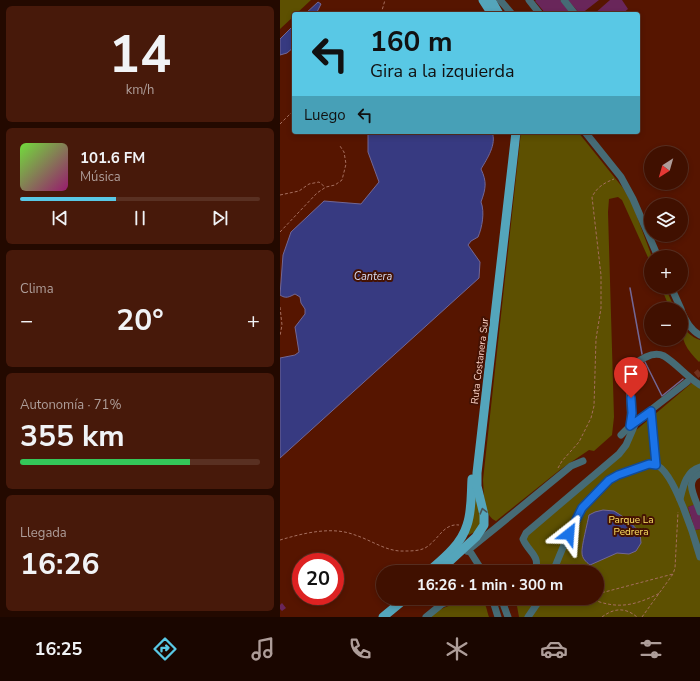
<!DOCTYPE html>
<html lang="es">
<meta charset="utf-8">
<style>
body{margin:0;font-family:"Nunito Sans",sans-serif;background:#47190a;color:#f1f3f6;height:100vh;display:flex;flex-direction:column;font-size:15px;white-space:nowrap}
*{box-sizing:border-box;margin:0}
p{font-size:13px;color:#ae9d99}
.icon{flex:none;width:22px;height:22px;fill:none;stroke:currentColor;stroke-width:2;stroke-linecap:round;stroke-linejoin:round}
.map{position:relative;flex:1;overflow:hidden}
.panel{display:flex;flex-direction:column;gap:6px;padding:6px;background:#230900;width:280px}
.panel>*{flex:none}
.hud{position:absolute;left:12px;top:12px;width:348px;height:122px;border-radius:4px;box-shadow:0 2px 6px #0003,0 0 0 1px #593022;background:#59c8e5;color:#111;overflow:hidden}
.needle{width:26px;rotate:217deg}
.controls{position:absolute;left:364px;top:146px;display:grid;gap:8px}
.controls a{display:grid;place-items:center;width:44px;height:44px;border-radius:50%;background:#401000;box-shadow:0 2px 6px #0003,0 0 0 1px #593022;font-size:20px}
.speed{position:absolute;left:12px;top:553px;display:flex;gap:8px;font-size:20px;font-weight:700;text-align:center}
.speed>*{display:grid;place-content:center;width:52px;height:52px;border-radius:50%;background:#401000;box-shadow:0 2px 6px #0003,0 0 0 1px #593022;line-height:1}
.speed .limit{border:6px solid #d22;background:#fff;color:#111}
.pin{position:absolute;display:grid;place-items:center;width:34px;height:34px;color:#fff;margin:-41px -17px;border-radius:50% 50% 50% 0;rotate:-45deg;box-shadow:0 0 4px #0007}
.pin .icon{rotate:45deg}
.me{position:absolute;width:44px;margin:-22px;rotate:28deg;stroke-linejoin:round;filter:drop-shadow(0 0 3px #0008)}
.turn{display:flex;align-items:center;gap:14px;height:84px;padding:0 12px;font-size:18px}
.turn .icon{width:52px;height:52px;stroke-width:2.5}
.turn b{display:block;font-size:28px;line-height:34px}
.then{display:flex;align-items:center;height:38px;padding:0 12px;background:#0003;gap:8px;font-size:15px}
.big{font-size:30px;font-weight:700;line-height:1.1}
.panel .widget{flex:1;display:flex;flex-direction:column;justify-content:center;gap:6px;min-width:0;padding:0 14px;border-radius:6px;background:#47190a}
.panel .dial{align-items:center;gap:0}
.dial b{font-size:52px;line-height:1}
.song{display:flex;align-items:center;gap:12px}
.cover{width:48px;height:48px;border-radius:6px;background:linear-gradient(135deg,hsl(100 70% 55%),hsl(320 70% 35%))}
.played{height:4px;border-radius:2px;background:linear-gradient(90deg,#59c8e5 40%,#593022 40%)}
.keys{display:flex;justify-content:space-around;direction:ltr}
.heat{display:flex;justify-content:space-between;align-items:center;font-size:22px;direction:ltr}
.charge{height:6px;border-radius:3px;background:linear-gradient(90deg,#34c759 71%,#593022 0)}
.trip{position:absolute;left:96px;top:565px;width:228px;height:40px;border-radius:20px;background:#401000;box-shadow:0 2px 6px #0003,0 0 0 1px #593022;font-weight:700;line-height:40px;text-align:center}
.tabs{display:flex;height:64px;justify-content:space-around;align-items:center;background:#1a0600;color:#ae9d99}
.tabs .icon{width:28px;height:28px}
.tabs .on{color:#59c8e5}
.tabs b{font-size:18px;color:#f1f3f6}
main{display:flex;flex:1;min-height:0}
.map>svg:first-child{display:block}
.green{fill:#5d5001}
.water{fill:#373a81;stroke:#726795}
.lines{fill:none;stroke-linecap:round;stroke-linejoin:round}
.stream{stroke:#726795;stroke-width:1.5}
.building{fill:#69265a}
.minor-tunnel{stroke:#6f311e;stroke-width:7;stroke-dasharray:7 3.5;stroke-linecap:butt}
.path{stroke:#a56e5e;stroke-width:1;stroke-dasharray:3 2;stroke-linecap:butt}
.minor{stroke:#466b75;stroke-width:7}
.major{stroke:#54a5bb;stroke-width:9}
.oneway{stroke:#4b5456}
.route-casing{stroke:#114b97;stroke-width:10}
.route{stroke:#1a73e8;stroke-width:7}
.labels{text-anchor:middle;stroke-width:4;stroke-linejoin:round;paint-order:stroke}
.street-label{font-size:10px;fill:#fbd1c5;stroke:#441203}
.park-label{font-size:10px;fill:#fbe163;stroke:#441203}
.water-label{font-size:11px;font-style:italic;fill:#d8dcf1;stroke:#441203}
</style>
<main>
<section class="panel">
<div class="widget dial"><b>14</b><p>km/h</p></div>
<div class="widget">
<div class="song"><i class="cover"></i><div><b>101.6 FM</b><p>Música</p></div></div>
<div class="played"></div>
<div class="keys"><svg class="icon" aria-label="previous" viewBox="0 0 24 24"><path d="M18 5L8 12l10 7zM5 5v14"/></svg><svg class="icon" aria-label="pause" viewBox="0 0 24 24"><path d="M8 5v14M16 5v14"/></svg><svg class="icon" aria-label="next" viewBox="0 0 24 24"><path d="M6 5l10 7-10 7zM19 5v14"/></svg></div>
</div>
<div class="widget"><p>Clima</p>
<div class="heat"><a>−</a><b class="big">20°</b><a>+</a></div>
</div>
<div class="widget"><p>Autonomía · 71%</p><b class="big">355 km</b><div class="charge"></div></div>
<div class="widget"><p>Llegada</p><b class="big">16:26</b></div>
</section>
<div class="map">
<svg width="420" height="617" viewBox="0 0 420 617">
<rect width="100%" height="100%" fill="#561500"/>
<g class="green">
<path d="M0,0H31L16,14H14V16L0,29Z"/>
<path d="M241,132H298L343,188L352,203L372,257H371V264L342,200L338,197L329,199L328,212L334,417L332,435L314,451L309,450L281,469L216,521C203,516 204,492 203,480Z"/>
<path d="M381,287H385L395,309H390Z"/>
<path d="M401,322C405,331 411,337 420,340V361L419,362C406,349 401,340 401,322Z"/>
<path d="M413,382L420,387V471L412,475L414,505L408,507L415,530L420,529V617H239L237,606L238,598H317V572H258L246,537L343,454L355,431Z"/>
<path d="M197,470L203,517L198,530L189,535L186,533Z"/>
<path d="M194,598C206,598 206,608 209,617H149C162,606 178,603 194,598Z"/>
</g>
<g class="water">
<path d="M38,2L41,4L36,14H25Z"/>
<path d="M14,25V47L7,53L0,55V39Z"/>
<path d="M88,132H212C217,144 207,159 201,169C207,182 206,188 201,202C205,212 202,228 198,237L191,241L188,245L200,262L199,278L0,458V358L15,355L19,352L15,327L25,314V309L21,303L20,297L15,294C9,297 6,299 0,295L3,255L11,232L44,201L81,204L99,182L88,152Z"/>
<path d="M323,510L334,511L348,520L360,533L361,543L356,551L349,554L337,553L310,565C306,562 302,558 302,553C301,548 308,521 309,515L315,512Z"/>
</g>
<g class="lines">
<g class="stream">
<path d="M350,288L362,354"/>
<path d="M365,362L382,396L403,379"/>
</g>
</g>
<g class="building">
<path d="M256,0H280L291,14H266L255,1Z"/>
<path d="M288,0H319L301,14H300Z"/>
<path d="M330,0H342L348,9L342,14H314Z"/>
<path d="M416,504L420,516V529L415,530L408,507Z"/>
<path d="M2,603L6,608L2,611L0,609V605Z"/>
</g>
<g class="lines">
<path class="minor-tunnel" d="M408,382L420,372"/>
<g class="path">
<path d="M101,14L105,0"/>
<path d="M130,14L137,12L161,14"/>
<path d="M0,124L14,110"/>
<path d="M0,195L19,191L29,184L39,182L45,187"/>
<path d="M0,232L37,193L46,187L55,185L62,180L66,164L64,152L60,146"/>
<path d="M0,307L2,325L0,336"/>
<path d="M278,468L282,461L299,442L311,418L314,406L316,339L321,308V275L312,197C317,187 324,183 334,179"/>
<path d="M0,540C24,533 52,526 75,535C91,540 107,552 124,551C131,551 139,551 145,548C158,541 163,523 179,525"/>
<path d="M317,594L393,574"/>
<path d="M309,598C337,610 354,606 380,593"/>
<path d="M322,617C334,608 345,607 357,617"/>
<path d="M362,617L393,574L395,568L398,512"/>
</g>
<g class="minor">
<path d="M220,0L232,14"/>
<path d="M249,0L260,14"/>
<path d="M284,0L295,14"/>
<path d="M305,132L341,177L353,199L378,257"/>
<path d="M391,287L401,309"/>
<path d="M401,310C405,320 410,330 420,335"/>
<path d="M371,411L376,465"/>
<path d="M350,426C352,410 346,378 354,366C357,361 362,359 366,357C372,354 378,353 384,356C397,364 407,377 420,385"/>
<path d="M341,435L350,426L407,382"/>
<path d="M420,474C403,480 416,499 420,512"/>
<path d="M400,499C403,487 406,471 420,467"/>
<path d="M184,548L191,553L203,572"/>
<path d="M187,551L218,526L291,466L303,461"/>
<path d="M255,572C261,555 248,552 243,539L246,533L339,454L346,445L356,422"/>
<path d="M273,572C285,541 302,499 330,480C338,474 347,472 355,469C361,467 370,463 376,465C394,471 415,539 420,557"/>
<path d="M212,598L218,617"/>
<path d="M221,598L228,617"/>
<path d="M146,617L162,604L178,598"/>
<path d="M248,617L261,598"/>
</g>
<g class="major">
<path d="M203,0L212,14"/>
<path d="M211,0L219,14"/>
<path d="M148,572C163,559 181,545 187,525C192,511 191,494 192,479"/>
<path d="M158,572L196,537L204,525V515L197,486V473L236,132"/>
<path d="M103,617L126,598"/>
</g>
</g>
<defs><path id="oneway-chevron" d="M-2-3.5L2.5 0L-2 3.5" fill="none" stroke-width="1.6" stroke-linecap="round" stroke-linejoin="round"/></defs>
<use class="oneway" href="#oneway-chevron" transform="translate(203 511) rotate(-105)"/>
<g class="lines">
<defs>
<path id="route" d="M289,534L302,508L329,480L338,475L369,464L376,465L371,411L350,426L352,413L351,398"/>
</defs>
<use href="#route" class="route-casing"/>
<use href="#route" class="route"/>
</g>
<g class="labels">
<g class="street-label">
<text transform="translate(199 361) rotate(-83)" y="4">Ruta Costanera Sur</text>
</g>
<g class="park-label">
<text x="351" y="523">Parque La<tspan x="351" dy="12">Pedrera</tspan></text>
</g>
<g class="water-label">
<text x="93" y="280">Cantera</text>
</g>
</g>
</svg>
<div class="controls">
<a><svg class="needle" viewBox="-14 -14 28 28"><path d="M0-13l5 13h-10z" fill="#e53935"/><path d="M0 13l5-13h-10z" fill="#ae9d99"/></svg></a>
<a><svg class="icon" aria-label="layers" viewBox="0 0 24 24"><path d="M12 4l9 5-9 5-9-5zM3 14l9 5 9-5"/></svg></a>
<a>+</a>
<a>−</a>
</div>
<div class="speed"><div class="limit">20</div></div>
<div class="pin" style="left:351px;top:398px;background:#d93025"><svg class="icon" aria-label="arrive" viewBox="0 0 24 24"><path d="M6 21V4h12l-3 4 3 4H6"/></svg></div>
<svg class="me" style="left:289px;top:534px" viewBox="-20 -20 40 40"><path d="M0-17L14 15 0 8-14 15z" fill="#1a73e8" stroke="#fff" stroke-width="4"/></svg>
<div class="trip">16:26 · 1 min · 300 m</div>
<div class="hud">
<div class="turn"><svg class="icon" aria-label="left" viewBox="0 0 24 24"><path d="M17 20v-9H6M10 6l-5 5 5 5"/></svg><div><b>160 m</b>Gira a la izquierda</div></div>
<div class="then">Luego<svg class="icon" aria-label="left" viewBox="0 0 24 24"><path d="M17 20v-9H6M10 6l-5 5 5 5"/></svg></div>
</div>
</div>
</main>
<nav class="tabs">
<b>16:25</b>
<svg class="icon on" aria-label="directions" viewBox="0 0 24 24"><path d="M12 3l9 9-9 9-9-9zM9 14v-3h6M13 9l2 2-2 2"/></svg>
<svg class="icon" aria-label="music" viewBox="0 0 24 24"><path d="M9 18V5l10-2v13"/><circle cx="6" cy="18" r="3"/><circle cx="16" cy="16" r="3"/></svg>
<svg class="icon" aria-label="phone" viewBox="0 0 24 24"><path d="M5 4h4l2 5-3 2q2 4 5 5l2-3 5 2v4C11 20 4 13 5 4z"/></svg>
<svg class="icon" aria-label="climate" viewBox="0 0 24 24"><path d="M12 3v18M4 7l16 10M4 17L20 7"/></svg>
<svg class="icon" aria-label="car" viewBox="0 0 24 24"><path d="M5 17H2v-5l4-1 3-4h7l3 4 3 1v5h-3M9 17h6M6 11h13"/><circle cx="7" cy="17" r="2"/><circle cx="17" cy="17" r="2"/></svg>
<svg class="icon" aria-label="filters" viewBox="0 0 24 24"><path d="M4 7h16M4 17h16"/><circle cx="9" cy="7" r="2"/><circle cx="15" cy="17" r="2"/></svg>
</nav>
